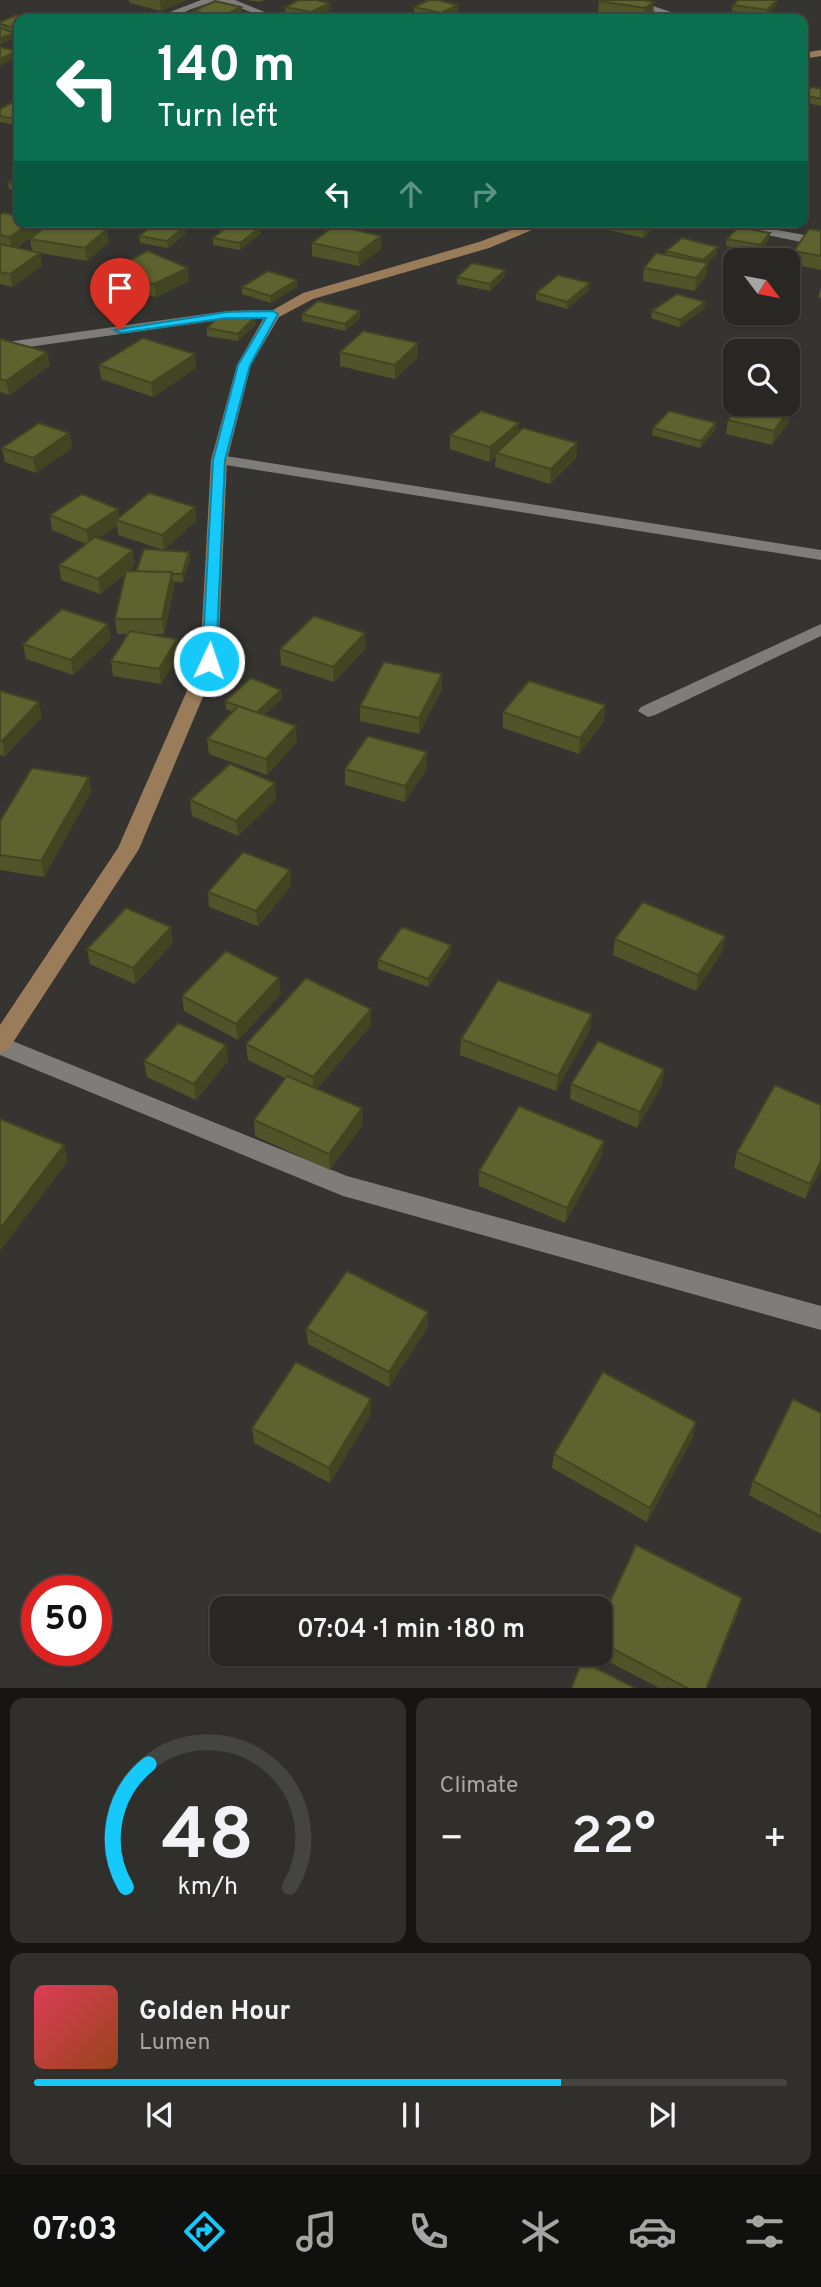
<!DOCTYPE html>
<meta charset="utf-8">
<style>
body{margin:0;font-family:Overpass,sans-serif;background:#302f2c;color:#f1f3f6;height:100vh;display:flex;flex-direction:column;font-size:26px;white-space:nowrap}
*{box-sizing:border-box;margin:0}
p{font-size:23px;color:#a5a5a6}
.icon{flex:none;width:38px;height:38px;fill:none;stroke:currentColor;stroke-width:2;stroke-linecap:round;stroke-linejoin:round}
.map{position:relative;height:1688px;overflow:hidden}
.drawer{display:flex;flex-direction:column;gap:10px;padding:10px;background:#161514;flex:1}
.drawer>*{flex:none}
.guide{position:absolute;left:14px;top:14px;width:794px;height:214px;border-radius:14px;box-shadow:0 2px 5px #0004,0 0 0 2px #444441;background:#0b6e4f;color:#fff;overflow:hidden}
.needle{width:46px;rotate:122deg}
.buttons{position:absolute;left:723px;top:248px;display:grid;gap:14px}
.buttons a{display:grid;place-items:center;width:77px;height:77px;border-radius:14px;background:#282724;box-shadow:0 2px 5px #0004,0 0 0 2px #444441;font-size:35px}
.speed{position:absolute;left:21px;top:1575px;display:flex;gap:14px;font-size:35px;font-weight:700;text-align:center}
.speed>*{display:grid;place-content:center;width:91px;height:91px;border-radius:50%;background:#282724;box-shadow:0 2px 5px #0004,0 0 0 2px #444441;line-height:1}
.speed .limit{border:10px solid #d22;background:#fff;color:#111}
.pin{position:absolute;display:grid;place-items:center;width:60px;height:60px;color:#fff;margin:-72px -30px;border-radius:50% 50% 50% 0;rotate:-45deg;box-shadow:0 0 7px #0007}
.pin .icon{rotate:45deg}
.me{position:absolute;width:77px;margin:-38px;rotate:3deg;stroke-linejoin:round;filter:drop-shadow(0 0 5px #0008)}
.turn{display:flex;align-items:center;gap:24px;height:147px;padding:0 28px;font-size:32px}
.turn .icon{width:91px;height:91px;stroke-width:2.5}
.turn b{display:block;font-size:49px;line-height:60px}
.lanes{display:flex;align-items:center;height:66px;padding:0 28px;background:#0003;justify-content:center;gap:35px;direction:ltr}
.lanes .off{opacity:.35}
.big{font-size:52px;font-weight:600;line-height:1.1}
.drawer .tile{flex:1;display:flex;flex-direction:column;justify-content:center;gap:10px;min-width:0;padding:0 24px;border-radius:14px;background:#302f2c}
.drawer .dial{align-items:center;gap:0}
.dial svg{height:182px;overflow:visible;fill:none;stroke:#444441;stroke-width:7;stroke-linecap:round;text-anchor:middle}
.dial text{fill:#f1f3f6;stroke:none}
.song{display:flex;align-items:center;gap:21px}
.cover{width:84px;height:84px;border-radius:10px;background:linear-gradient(135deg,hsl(350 70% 55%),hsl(20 70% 35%))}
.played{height:7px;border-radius:4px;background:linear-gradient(90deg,#15cafb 70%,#444441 70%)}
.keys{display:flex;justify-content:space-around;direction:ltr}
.heat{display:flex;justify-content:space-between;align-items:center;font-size:38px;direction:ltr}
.drawer .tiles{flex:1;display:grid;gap:10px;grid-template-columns:1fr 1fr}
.tile:last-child{grid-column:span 2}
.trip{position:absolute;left:210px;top:1596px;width:402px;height:70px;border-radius:14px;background:#282724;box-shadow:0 2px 5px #0004,0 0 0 2px #444441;font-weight:600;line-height:70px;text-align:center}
.dock{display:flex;height:112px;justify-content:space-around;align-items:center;background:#10100e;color:#a5a5a6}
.dock .icon{width:49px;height:49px}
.dock .active{color:#15cafb}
.dock b{font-size:32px;color:#f1f3f6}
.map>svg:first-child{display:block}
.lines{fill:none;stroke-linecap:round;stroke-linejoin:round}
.street{fill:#7f7d79;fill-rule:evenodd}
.secondary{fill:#9a7c5b;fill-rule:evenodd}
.wall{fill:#515428}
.shaded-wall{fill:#424521}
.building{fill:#5e622f;stroke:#424521;stroke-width:2}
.route{fill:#15cafb;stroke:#0e83a3;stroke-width:2}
</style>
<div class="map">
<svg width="821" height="1689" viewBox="0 0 821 1689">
<rect width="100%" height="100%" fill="#363430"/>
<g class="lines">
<g class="street">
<path d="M201,0H235L282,19C258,20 235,0 211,3C190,7 174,20 152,19Z"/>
<path d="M621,0H636L691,19H676Z"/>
<path d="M704,222H733L821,238V246Z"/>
<path d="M273,310L280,314L278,317L227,319L0,351V343L227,311Z"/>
<path d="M219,455L821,550V560L213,463V457Z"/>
<path d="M821,624V636L655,715L648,717L638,711L641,707Z"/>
<path d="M0,1036L347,1176L821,1306V1330L343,1196L0,1055Z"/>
</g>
<g class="secondary">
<path d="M821,50V56L803,59V53Z"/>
<path d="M533,222H551L489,248L313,299L279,317L251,365L227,460L218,661L139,849L8,1050L0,1053V1025L118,848L200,661L211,460L237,365L266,314L303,293L479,242Z"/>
</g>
</g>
<g class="wall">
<path d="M129,0H185V1L161,11L130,3Z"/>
<path d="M246,0H264L259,2Z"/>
<path d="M777,0L776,6L767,16L732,11L733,5Z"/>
<path d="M599,1L654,2L653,13L644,19L598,12Z"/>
<path d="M458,5V15L450,19L414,18V7Z"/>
<path d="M285,7L330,9L311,18L285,12Z"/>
<path d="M194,11L242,13L228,19H206L195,17Z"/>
<path d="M19,19V34H15L16,38L0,44V22Z"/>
<path d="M821,89V106L803,102V93Z"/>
<path d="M19,103V123L16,125L0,122V109Z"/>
<path d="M19,176V192L9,189L8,183Z"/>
<path d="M0,215L19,222H36L38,232L16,248L32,251L30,239L109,242L87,261L40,253L42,266L12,287L0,284Z"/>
<path d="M597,222H662L643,238L596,227Z"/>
<path d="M755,222H771L769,225Z"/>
<path d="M185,226L186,233L168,248L140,243L139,236Z"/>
<path d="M821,231V270L792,264L794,251Z"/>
<path d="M261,233L240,250L213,245V238Z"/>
<path d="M727,239L769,240L759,252L726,246Z"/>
<path d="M312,243L381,249L359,266L312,256Z"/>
<path d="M666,251L717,254L707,263H708L706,276L695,291L643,281L644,268L666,255Z"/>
<path d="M735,262V278L726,275L727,268Z"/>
<path d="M505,270L504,277L490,291L457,284V277Z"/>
<path d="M106,272L189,281L156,297L108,286Z"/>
<path d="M297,280V287L271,303L242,294V287Z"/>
<path d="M821,288V298L818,297Z"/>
<path d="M589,290L567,309L536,300V293Z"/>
<path d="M705,302L704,309L679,327L651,318L652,311Z"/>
<path d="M360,311V318L345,331L302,321V314Z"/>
<path d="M256,324L238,341L207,336V328Z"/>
<path d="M0,339L47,352L50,365L9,395L0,392Z"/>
<path d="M340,352L418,357L395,379L340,366Z"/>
<path d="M99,365L196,368L153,397L101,379Z"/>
<path d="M790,408L788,423L772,445L726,434L728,420Z"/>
<path d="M716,423L715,430L700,448L652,435L653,428Z"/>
<path d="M518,432L577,443L576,458L550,484L495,467L496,456L489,462L450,449V435Z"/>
<path d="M69,433L72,448L36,473L5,462L2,448Z"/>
<path d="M195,507L196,521L164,550L118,535L117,526L98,538L135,565L128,571L136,572L189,552L190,559L183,582H173L174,587L164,634H148L177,639L179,654L161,684L113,676L111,661L128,634H117L115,619L126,573L100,594L61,580L59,565L86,544L52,530L50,515L119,517Z"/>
<path d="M111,639L73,675L26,659L23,644Z"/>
<path d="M366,648L334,682L281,665L280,649Z"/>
<path d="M442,689L419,734L360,721V706Z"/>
<path d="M281,690L282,699L263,715L297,742L267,775L209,754L207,739L233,712L226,709L225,701Z"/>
<path d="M0,691L42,717L5,756L0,755Z"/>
<path d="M605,705L604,721L579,754L503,728V712Z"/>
<path d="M427,752V768L405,802L345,785V769Z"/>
<path d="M89,777L91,792L44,877L0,870V821Z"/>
<path d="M276,799L238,836L192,816L190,800Z"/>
<path d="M290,870L291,886L258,926L209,907L208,892Z"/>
<path d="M725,936L722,952L696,991L613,955L615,939Z"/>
<path d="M173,943L135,984L90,964L87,949Z"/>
<path d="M451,953L428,987L378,969V960Z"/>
<path d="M281,994L238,1040L184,1011L182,996Z"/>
<path d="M371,1025L317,1089L363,1124L330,1170L255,1136L254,1120L285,1078L248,1060L246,1044Z"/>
<path d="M590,1030L556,1091L460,1055L461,1039Z"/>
<path d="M226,1045L228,1061L196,1100L147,1077L144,1061Z"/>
<path d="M664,1069L662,1085L637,1128L570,1099L571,1084Z"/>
<path d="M737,1152L821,1169L805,1199L734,1168Z"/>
<path d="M602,1156L565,1223L479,1186V1171Z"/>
<path d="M428,1312V1327L389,1387L308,1344L306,1329Z"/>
<path d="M371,1399V1414L330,1483L254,1443L252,1428Z"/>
<path d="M821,1413V1534L749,1495L753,1481Z"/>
<path d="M693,1437L647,1522L552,1468L554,1454Z"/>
<path d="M742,1598L738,1612L707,1689H661L594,1654H600V1623Z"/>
</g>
<g class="shaded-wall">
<path d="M160,0H185V1L161,11Z"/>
<path d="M777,0L776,6L767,16V10Z"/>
<path d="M654,2L653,13L644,19L645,8Z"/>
<path d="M330,3V9L311,18V12Z"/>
<path d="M458,5V15L450,19H441V13Z"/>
<path d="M241,7L242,13L228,19H221V17Z"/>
<path d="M15,33L16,38L1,44L0,38Z"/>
<path d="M17,51L18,57L0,66V59Z"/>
<path d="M19,116V123L16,125L15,119Z"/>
<path d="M32,222H36L38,232L12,250L10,237Z"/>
<path d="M648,222H662L643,238L644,225Z"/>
<path d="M185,226L186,233L168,248L167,241Z"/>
<path d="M261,227V233L240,250V243Z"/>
<path d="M107,229L109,242L87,261L85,248Z"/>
<path d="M770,233L769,240L759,252L760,245Z"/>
<path d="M381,236V249L359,266L358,253Z"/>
<path d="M718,247L717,254L702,267L703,260Z"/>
<path d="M40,253L42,266L12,287L10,274Z"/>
<path d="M708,263L706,276L695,291L696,278Z"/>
<path d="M188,268L189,281L156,297L154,284Z"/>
<path d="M505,270L504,277L490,291V284Z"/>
<path d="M297,280V287L271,303L270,296Z"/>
<path d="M590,283L589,290L567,309V302Z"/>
<path d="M705,302L704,309L679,327L680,320Z"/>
<path d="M360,311V318L345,331V324Z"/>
<path d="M255,317L256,324L238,341V334Z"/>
<path d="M418,343V357L395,379V365Z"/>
<path d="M47,352L50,365L9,395L6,381Z"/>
<path d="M195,354L196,368L153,397L151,383Z"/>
<path d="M790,408L788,423L772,445L774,431Z"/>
<path d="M519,423L518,437L496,453V456L489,462L490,447Z"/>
<path d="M716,423L715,430L700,448L701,441Z"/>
<path d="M69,433L72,448L36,473L33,458Z"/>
<path d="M577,443L576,458L550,484L551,469Z"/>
<path d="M195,507L196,521L164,550L162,535Z"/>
<path d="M118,509L120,521L116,520L117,526L89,545L86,530Z"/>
<path d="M133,550L135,565L100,594L98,579Z"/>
<path d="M189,552L190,559L183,582L182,574Z"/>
<path d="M172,572L174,587L164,634L162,619Z"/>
<path d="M108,624L111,639L73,675L71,660Z"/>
<path d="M365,633L366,648L334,682L333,667Z"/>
<path d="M177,639L179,654L161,684L159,669Z"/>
<path d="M442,674V689L419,734V718Z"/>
<path d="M281,690L282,699L257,721L256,713Z"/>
<path d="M39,702L42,717L5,756L2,741Z"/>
<path d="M605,705L604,721L579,754L580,738Z"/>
<path d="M296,726L297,742L267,775L266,759Z"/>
<path d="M427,752V768L405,802V786Z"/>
<path d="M89,777L91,792L44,877L41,861Z"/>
<path d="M275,783L276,799L238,836L236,821Z"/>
<path d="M290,870L291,886L258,926L256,911Z"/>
<path d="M171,927L173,943L135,984L133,968Z"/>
<path d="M725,936L722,952L696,991L698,975Z"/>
<path d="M451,945V953L428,987V979Z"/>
<path d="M279,978L281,994L238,1040L236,1024Z"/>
<path d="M371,1009V1025L314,1093L313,1077Z"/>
<path d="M592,1014L590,1030L556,1091L558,1076Z"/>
<path d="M226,1045L228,1061L196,1100L194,1084Z"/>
<path d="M664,1069L662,1085L637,1128L640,1112Z"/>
<path d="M362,1108L363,1124L330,1170L329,1154Z"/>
<path d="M604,1141L602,1156L565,1223L567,1208Z"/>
<path d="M64,1145L68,1161L0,1251V1229Z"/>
<path d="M821,1161V1169L805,1199L810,1184Z"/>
<path d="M428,1312V1327L389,1387V1372Z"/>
<path d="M371,1399V1414L330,1483L329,1468Z"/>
<path d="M696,1422L693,1437L647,1522L650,1508Z"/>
<path d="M742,1598L738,1612L707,1689H706Z"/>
</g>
<g class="building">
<path d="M299,0H316L330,3L311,12L285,7Z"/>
<path d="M429,0H437L458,5L441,13L414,7Z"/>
<path d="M600,0H643L654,2L645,8L599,1Z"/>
<path d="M738,0H777L767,10L733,5Z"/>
<path d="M215,1L241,7L221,17L194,11Z"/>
<path d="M246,13L275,19H231Z"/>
<path d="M587,13L614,18L612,19H577Z"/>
<path d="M16,15L32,19H19V29L0,24V22Z"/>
<path d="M211,17L221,19H206Z"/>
<path d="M0,28L15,33L0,38Z"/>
<path d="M0,47L17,51L0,59Z"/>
<path d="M812,87L821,89V99L803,95V93Z"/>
<path d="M13,102L19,103V116L15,119L0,116V109Z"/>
<path d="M19,176V185L8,183Z"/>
<path d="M3,213L19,216V222H32L10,237L0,235V215Z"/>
<path d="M51,222H63L107,229L85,248L30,239Z"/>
<path d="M156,222H164L185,226L167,241L139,236Z"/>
<path d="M233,222H240L261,227L240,243L213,238Z"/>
<path d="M632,222H648L644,225Z"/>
<path d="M335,225L381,236L358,253L312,243Z"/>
<path d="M738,227L770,233L760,245L727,239Z"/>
<path d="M809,229L821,231V256L794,251Z"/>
<path d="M682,238L718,247L703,260L666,251Z"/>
<path d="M0,244L40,253L10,274L0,272Z"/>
<path d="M148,251L188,268L154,284L106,272Z"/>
<path d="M656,253L708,263L696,278L644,268Z"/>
<path d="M744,254L770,261H736Z"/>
<path d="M735,262V271L727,268Z"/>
<path d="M472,263L505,270L490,284L457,277Z"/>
<path d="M268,271L297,280L270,296L242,287Z"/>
<path d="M558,275L590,283L567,302L536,293Z"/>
<path d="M677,294L705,302L680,320L652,311Z"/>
<path d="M318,301L360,311L345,324L302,314Z"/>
<path d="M224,311L255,317L238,334L207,328Z"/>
<path d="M363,331L418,343L395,365L340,352Z"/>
<path d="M143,338L195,354L151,383L99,365Z"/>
<path d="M0,339L47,352L6,381L0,379Z"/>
<path d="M739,404H772L790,408L774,431L728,420Z"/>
<path d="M481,411L519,423L490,447L450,435Z"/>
<path d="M669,411L716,423L701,441L653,428Z"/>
<path d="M39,423L69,433L33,458L2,448Z"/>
<path d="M523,428L577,443L551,469L496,453Z"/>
<path d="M149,493L195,507L162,535L116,520Z"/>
<path d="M82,494L118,509L86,530L50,515Z"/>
<path d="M95,537L133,550L98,579L59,565Z"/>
<path d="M144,549L189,552L182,574H172V572H136Z"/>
<path d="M126,571L172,572L162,619H115Z"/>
<path d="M62,609L108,624L71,660L23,644Z"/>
<path d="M314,616L365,633L333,667L280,649Z"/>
<path d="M130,631L177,639L159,669L111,661Z"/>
<path d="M384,662L442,674L419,718L360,706Z"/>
<path d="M251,678L281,690L256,713L225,701Z"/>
<path d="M529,681L605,705L580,738L503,712Z"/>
<path d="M0,691L39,702L2,741H0Z"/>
<path d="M238,706L296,726L266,759L207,739Z"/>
<path d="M368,736L427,752L405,786L345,769Z"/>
<path d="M230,764L275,783L236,821L190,800Z"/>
<path d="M32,768L89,777L41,861L0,855V821Z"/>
<path d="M243,852L290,870L256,911L208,892Z"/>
<path d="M643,902L725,936L698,975L615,939Z"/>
<path d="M126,908L171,927L133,968L87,949Z"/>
<path d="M402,927L451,945L428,979L378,960Z"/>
<path d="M226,951L279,978L236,1024L182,996Z"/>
<path d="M306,978L371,1009L313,1077L246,1044Z"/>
<path d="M498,980L592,1014L558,1076L461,1039Z"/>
<path d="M178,1023L226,1045L194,1084L144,1061Z"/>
<path d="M598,1041L664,1069L640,1112L571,1084Z"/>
<path d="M287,1076L362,1108L329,1154L254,1120Z"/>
<path d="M775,1085L821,1105V1161L810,1184L737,1152Z"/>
<path d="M519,1106L604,1141L567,1208L479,1171Z"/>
<path d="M0,1119L64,1145L0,1229Z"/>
<path d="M347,1271L428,1312L389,1372L306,1329Z"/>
<path d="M296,1362L371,1399L329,1468L252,1428Z"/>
<path d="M603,1372L696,1422L650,1508L554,1454Z"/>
<path d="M793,1399L821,1413V1517L753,1481Z"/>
<path d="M636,1545L742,1598L706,1689H689L600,1642V1623Z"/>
<path d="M582,1661L637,1689H571Z"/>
</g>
<path class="route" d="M273,311L278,314L250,365L225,460L216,661L209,665L202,661L213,460L238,365L266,318H227L120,333L114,330L227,312Z"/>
</svg>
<div class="buttons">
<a><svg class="needle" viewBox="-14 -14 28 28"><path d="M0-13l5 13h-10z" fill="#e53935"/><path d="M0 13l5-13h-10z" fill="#a5a5a6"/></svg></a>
<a><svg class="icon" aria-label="search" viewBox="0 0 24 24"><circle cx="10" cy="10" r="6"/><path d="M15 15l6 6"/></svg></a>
</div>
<div class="speed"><div class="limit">50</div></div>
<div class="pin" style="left:120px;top:330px;background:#d93025"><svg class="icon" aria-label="arrive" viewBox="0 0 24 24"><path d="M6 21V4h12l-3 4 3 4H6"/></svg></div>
<svg class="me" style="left:209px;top:661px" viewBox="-20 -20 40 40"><circle r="17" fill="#15cafb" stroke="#fff" stroke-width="3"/><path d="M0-11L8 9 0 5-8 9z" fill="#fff"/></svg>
<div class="trip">07:04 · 1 min · 180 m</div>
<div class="guide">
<div class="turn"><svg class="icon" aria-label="left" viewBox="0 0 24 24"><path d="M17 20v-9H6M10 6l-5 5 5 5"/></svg><div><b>140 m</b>Turn left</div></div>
<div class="lanes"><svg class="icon" aria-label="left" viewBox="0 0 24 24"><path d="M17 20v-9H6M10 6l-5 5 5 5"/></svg><svg class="icon off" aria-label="ahead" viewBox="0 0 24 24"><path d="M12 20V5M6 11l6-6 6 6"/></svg><svg class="icon off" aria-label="right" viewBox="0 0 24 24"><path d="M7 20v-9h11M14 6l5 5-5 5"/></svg></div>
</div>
</div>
<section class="drawer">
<div class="tiles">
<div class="tile dial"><svg viewBox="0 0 100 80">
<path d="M14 69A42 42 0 1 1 86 69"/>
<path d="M14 69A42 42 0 0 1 24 15" stroke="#15cafb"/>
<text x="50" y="56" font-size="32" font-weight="700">48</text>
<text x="50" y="72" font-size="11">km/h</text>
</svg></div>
<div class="tile"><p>Climate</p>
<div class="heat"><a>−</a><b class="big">22°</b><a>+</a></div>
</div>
<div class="tile">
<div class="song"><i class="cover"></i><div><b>Golden Hour</b><p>Lumen</p></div></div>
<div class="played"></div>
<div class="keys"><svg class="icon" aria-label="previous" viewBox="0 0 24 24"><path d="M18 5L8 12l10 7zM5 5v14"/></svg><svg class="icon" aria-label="pause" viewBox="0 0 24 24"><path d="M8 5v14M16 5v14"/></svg><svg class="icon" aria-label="next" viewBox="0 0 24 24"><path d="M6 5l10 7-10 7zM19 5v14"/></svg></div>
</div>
</div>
</section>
<nav class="dock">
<b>07:03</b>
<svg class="icon active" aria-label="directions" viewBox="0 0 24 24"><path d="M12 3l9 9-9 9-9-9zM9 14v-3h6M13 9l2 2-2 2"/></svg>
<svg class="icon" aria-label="music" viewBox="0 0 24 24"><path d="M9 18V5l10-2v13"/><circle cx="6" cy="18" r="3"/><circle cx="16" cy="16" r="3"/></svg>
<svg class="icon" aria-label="phone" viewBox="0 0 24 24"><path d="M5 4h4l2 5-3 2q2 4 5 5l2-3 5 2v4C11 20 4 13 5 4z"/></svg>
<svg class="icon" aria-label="climate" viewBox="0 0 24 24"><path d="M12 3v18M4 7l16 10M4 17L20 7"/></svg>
<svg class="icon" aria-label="car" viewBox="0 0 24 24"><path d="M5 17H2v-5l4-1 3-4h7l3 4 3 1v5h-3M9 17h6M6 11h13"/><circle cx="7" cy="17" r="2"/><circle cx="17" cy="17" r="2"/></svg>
<svg class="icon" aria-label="filters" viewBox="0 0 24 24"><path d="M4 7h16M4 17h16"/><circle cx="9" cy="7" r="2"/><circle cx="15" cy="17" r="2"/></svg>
</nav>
